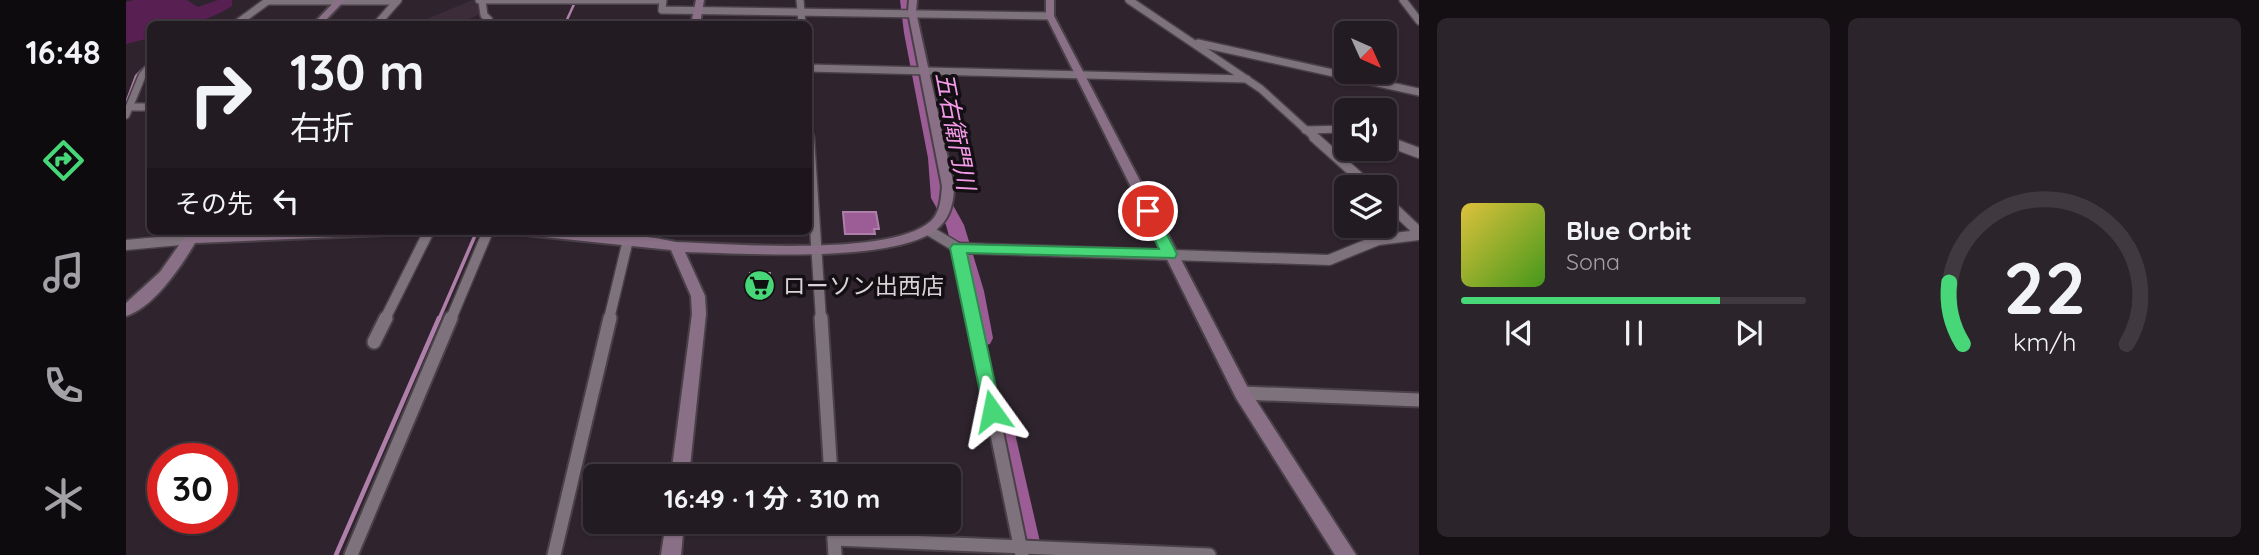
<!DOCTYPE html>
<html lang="ja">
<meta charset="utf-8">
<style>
body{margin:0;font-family:Quicksand,"Noto Sans JP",sans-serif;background:#2b242a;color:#f1f3f6;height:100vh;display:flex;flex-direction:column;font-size:26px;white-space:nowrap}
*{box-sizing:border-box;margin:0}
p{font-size:23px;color:#a3a1a5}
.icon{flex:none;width:38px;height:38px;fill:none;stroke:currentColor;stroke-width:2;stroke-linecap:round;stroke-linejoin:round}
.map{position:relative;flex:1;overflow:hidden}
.side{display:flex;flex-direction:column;gap:18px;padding:18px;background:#130f13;width:840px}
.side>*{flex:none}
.guide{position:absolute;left:21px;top:21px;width:665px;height:214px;border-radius:10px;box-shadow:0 2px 5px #0004,0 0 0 2px #403940;background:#231b22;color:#f1f3f6;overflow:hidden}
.needle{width:46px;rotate:135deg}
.tools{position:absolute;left:1208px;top:21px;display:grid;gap:14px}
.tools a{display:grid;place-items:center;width:63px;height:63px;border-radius:10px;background:#231b22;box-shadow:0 2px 5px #0004,0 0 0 2px #403940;font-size:35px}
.speed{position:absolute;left:21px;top:443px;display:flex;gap:14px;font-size:35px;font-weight:700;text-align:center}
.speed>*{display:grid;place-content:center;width:91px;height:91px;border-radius:50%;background:#231b22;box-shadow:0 2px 5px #0004,0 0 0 2px #403940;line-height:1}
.speed .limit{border:10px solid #d22;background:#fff;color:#111}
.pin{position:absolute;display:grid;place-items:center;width:60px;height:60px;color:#fff;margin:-30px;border:4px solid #fff;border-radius:50%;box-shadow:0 2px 7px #0007}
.me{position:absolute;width:77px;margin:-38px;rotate:348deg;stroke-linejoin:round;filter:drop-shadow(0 0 5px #0008)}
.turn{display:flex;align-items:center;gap:24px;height:147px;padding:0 28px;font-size:32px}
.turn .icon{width:91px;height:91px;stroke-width:2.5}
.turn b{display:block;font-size:49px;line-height:60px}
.then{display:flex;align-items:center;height:66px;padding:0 28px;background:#0003;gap:14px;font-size:26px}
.side .widget{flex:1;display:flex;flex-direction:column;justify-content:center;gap:10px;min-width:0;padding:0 24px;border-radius:10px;background:#2b242a}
.side .dial{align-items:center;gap:0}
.dial svg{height:182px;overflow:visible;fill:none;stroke:#403940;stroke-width:7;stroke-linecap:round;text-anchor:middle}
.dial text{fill:#f1f3f6;stroke:none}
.song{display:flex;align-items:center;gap:21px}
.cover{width:84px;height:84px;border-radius:10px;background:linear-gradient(135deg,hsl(50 70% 55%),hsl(100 70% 35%))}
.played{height:7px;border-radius:4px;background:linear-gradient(90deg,#47d779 75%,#403940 75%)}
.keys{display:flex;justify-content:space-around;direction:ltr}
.side .tiles{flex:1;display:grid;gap:18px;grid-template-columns:repeat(2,1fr)}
.trip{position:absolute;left:457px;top:464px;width:378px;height:70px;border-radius:10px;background:#231b22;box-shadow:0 2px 5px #0004,0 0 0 2px #403940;font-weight:700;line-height:70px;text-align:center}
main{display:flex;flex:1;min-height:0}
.tabs{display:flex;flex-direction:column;width:126px;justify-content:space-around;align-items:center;background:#0e0b0e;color:#a3a1a5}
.tabs .icon{width:49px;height:49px}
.tabs .active{color:#47d779}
.tabs b{font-size:32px;color:#f1f3f6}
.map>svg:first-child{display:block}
.built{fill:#3c2c39}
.green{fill:#571f52}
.water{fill:#9c5c95;stroke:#ae7fa9;stroke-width:2}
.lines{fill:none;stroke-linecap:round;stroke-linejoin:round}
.stream-far2{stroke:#ae7fa9;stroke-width:2.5}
.stream-far1{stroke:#ae7fa9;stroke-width:3.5}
.stream{stroke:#ae7fa9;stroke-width:4.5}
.river{fill:#9c5c95;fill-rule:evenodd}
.street-far2-casing{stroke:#494048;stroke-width:10}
.street-far1-casing{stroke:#494048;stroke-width:13}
.street-casing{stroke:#494048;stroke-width:17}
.secondary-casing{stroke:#494048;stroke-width:4}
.street-far2{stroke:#7e727c;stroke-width:7}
.street-far1{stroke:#7e727c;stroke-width:10}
.street{stroke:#7e727c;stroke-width:13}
.secondary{fill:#8a7086;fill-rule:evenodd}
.wall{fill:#b8abb5}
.building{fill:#d6c7d3;stroke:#968b94;stroke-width:2}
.route{fill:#47d779;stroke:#2e8c4f;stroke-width:2}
.labels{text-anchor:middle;stroke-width:7;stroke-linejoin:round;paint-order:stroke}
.poi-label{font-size:23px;fill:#d9d2d8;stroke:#140f13;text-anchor:start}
.water-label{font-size:24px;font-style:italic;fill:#f39be9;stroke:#140f13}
</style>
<main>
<nav class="tabs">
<b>16:48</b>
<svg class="icon active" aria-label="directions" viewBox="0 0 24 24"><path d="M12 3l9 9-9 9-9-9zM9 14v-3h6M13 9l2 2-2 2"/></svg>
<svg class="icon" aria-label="music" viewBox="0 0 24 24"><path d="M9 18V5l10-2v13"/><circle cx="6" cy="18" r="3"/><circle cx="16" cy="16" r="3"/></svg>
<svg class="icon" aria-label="phone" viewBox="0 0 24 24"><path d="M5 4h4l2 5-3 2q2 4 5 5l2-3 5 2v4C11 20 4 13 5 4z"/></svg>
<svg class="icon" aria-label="climate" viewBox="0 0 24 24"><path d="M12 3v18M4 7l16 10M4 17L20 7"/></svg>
</nav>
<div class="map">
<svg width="1293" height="555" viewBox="0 0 1293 555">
<rect width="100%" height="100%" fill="#2f242e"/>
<path class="built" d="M346,0L352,1L356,13L332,24H289Z"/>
<path class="green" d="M8,0H61L72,7L92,0H106V6C76,25 59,24 24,24V38L0,44V2Z"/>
<path class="water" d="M717,212H750L753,229H748L749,234H719Z"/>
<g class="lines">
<g class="stream-far2">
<path d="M439,24L449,2"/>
<path d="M0,103L10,76L24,62"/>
</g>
<path class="stream-far1" d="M313,319L351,231"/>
<path class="stream" d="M210,555L313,318"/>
<g class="river">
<path d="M774,0H786L790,33L818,158L823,198L838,225L858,291L867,338L864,344L857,346L850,344L847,338L838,291L820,225L805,198L802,158L778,33Z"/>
<path d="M874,406L882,409L885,416L917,555H891L863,416L866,409Z"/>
</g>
<defs>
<g id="street-far2">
<path d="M353,0H537L536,10L924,16"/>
<path d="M674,0L676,24"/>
<path d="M1003,0L1135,89L1190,139"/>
<path d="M1277,0L1293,21"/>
<path d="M143,1H271"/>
<path d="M356,1L358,15L363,20"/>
<path d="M110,24L143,0"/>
<path d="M251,24L272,0"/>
<path d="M1072,43L1293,92"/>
<path d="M682,68L1121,79"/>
<path d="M5,107H24"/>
<path d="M0,115L16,76L24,66"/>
<path d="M682,127L683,139"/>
<path d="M1179,130L1220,129"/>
</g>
<g id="street-far1">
<path d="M683,137L695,319"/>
<path d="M1188,137L1244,187"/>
<path d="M1258,140L1293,153"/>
<path d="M1258,199L1293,232"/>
<path d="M802,230L832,248L847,319"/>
<path d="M0,245L65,239"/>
<path d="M832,248L1203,260L1252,240L1293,235"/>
<path d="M259,319L303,231"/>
<path d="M325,319L362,231"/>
<path d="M483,319L502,240"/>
</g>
<g id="street">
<path d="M695,318L705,476"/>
<path d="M847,318L896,555"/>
<path d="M248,342L260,318"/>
<path d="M1116,393L1293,400"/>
<path d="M707,522L709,555"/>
<path d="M708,539L1083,555"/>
<path d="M225,555L325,318"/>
<path d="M428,555L484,318"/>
</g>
<g id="secondary">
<path d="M210,0H219L196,24H187Z"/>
<path d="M570,0H578L574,24H565Z"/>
<path d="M783,0H791L790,12L828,186C828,202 824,219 810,230C765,264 617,253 559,252L579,296L580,314L563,476H545L566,314L565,296L545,250L399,235L392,231C444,231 499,231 550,242C604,244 766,257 805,221C814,212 815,199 816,186L782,12Z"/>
<path d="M920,0H928V16L1122,388L1230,555H1209L1110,398L920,16Z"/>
<path d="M63,231H75L74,234L153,231H266L259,235L69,243C55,267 27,308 0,316V303L34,272Z"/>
<path d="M540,522H558L555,555H535Z"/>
</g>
</defs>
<use href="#street-far2" class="street-far2-casing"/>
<use href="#street-far1" class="street-far1-casing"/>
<use href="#street" class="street-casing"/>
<use href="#secondary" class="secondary-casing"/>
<use href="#street-far2" class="street-far2"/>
<use href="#street-far1" class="street-far1"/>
<use href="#street" class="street"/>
<use href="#secondary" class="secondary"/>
</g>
<rect class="wall" x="624" y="273" width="20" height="21"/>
<rect class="building" x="624" y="273" width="20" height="17"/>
<path class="route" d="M1022,206L1029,211L1051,254L1049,258L841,253L875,411L872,416L866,418L859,416L824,248L827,244L1033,249L1015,211Z"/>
<defs>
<symbol id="supermarket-disc" viewBox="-11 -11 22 22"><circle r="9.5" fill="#47d779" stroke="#140f13"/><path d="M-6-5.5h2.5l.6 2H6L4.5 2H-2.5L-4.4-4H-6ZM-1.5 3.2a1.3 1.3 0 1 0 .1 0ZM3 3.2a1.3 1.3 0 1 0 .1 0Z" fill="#111"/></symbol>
</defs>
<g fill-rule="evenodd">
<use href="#supermarket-disc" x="616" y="268" width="35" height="35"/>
</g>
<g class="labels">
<g class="poi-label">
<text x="657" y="294">ローソン出西店</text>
</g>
<g class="water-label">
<text transform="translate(829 131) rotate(79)" y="8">五右衛門川</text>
</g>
</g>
</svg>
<div class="tools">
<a><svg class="needle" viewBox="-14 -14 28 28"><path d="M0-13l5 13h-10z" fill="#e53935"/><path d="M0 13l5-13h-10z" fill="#a3a1a5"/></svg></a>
<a><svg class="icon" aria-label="sound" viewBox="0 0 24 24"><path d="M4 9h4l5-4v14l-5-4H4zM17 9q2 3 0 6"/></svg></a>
<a><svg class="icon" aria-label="layers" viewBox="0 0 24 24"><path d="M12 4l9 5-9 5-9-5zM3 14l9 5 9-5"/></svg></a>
</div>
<div class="speed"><div class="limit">30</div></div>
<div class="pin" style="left:1022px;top:211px;background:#d93025"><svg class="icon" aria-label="arrive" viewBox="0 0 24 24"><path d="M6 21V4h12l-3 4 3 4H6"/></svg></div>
<svg class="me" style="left:866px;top:411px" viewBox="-20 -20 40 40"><path d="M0-17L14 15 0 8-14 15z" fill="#47d779" stroke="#fff" stroke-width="4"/></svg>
<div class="trip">16:49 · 1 分 · 310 m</div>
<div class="guide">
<div class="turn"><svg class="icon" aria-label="right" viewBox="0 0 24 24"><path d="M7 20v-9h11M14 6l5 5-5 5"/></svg><div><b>130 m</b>右折</div></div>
<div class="then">その先<svg class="icon" aria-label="left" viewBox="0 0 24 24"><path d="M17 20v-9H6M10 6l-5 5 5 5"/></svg></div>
</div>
</div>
<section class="side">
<div class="tiles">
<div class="widget">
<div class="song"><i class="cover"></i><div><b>Blue Orbit</b><p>Sona</p></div></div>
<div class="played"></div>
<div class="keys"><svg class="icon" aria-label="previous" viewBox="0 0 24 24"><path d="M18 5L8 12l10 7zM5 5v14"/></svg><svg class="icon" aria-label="pause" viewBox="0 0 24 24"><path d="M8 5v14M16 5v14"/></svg><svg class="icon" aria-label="next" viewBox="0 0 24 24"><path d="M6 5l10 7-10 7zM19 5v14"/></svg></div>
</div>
<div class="widget dial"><svg viewBox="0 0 100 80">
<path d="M14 69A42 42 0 1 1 86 69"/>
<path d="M14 69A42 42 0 0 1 8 42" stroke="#47d779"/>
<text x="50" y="56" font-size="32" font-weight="700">22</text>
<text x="50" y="72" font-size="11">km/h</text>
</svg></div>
</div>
</section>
</main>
